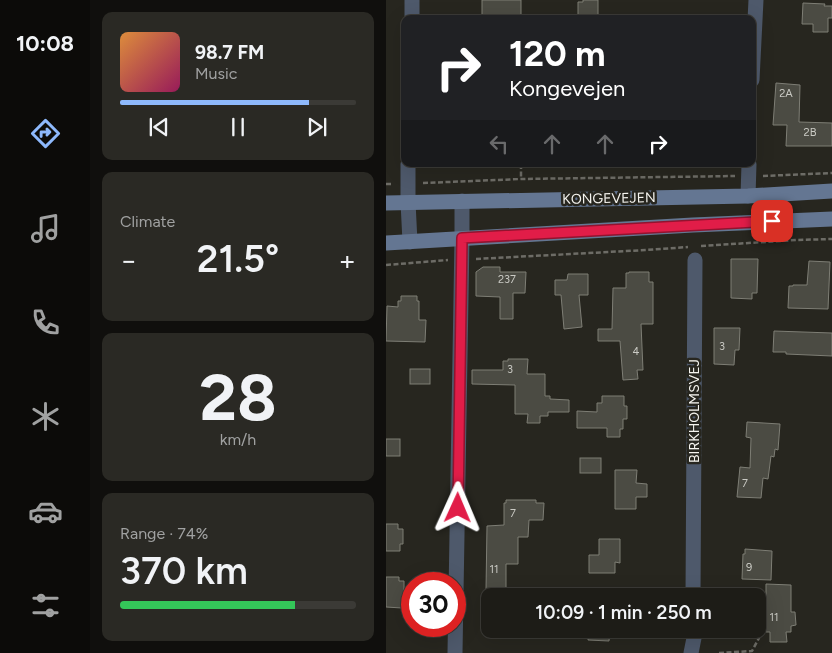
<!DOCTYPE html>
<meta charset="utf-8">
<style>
body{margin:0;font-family:Figtree,sans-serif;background:#2a2924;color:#f1f3f6;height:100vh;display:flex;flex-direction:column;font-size:19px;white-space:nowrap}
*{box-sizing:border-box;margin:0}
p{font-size:16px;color:#a0a1a1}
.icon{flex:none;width:28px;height:28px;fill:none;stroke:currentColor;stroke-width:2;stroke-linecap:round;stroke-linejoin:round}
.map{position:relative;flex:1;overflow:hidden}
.sheet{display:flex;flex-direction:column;gap:12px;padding:12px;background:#100f0d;width:296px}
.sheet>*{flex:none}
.guide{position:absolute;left:15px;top:15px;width:355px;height:152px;border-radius:10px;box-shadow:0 5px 20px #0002,0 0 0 1px #3b3a36;background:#202124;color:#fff;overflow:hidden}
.speed{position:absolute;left:15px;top:572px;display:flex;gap:10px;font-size:25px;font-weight:700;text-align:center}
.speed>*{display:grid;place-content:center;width:65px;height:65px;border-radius:50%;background:#1d1c17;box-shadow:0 5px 20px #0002,0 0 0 1px #3b3a36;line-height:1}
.speed .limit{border:8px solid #d22;background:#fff;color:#111}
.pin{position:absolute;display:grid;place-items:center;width:42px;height:42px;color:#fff;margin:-21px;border-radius:10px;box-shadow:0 2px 8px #0006}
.me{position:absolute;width:55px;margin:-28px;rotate:1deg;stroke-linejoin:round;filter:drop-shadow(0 0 4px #0008)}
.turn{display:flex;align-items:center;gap:18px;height:105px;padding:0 25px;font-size:22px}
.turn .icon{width:65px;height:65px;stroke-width:2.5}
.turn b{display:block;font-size:35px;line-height:42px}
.lanes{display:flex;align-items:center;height:48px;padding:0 25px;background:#0003;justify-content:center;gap:25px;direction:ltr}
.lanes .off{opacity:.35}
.big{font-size:38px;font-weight:600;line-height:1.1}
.sheet .card{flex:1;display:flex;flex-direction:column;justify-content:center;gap:8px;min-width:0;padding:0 18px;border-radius:10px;background:#2a2924}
.sheet .dial{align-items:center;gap:0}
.dial b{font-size:65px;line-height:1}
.song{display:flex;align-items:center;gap:15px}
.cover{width:60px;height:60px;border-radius:8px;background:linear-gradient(135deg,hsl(30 70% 55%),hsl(330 70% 35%))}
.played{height:5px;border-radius:2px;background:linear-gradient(90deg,#8eb9fc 80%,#3b3a36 80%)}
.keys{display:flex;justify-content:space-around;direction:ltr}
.heat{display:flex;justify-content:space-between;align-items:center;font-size:28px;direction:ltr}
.charge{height:8px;border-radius:4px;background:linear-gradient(90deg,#34c759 74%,#3b3a36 0)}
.trip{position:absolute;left:95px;top:588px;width:285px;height:50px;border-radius:10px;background:#1d1c17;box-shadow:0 5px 20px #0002,0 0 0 1px #3b3a36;font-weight:600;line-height:50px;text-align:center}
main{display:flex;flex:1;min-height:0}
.tabs{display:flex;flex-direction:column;width:90px;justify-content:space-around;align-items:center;background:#0c0b09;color:#a0a1a1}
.tabs .icon{width:35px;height:35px}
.tabs .selected{color:#8eb9fc}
.tabs b{font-size:22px;color:#f1f3f6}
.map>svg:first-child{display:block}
.building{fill:#4b4b43;stroke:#7e7e75}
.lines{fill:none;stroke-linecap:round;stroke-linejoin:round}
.path{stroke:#6d6c66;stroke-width:2.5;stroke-dasharray:5 2.5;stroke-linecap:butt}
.minor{stroke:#4e596b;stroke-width:15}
.secondary{stroke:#647692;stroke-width:15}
.route-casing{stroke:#92132f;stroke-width:12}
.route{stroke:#e11d48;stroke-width:9}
.labels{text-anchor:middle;stroke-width:5;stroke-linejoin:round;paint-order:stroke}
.number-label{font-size:11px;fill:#cacac4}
.street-label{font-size:14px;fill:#f5f4ef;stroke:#27261f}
</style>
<main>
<nav class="tabs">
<b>10:08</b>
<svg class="icon selected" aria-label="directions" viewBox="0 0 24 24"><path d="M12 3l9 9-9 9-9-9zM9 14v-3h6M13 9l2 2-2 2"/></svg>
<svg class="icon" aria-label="music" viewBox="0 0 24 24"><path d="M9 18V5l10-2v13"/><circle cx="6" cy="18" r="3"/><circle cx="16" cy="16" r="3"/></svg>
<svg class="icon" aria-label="phone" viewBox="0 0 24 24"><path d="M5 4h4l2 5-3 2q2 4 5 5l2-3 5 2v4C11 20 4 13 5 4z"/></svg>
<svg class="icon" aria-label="climate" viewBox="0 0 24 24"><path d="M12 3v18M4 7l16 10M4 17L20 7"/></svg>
<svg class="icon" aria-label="car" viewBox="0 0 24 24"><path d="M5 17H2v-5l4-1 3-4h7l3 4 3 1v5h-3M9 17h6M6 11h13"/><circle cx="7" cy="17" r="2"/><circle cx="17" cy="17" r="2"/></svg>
<svg class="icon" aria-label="filters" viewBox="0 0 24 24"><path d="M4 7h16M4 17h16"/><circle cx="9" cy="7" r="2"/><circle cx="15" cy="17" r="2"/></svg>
</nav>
<section class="sheet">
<div class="card">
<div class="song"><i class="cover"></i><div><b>98.7 FM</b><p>Music</p></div></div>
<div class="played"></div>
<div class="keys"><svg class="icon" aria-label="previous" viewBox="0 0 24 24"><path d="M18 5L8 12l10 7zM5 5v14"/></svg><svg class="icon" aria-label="pause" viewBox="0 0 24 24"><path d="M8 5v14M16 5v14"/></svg><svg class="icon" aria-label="next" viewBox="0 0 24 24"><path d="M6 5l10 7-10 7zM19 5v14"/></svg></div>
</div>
<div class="card"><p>Climate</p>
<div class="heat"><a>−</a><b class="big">21.5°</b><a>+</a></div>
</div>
<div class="card dial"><b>28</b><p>km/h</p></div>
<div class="card"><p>Range · 74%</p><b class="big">370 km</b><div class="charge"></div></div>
</section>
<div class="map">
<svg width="446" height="653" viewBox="0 0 446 653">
<rect width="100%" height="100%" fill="#27261f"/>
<g class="building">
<path d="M96,0H135V18L96,17Z"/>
<path d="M197,0H212V19H192V2H197Z"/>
<path d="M417,3L439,4L438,6H446V18H442V32H427V24H416Z"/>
<path d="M390,83L414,85L413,122L446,123V146H400L401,125H387Z"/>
<path d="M345,259H372L371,293H366V299L345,298Z"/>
<path d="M423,261L444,262L442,309L402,308L403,286H407V285H421Z"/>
<path d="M97,267H114V272H140L139,293H127V319H114V297L90,296V272Z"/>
<path d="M243,272H263V282H267V324H255L257,370H251L252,379L237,380L234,341H212V329H226L227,288H240V273H243Z"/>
<path d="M182,274H202V295H193L196,327L178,329L175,295H169V280H181Z"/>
<path d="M15,296H31V301H33V320H40L39,342L0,341L1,306L12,307V301H15Z"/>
<path d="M328,328H354L353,350H349L348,365L328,364Z"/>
<path d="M388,331L446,333V356L400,354V352H387Z"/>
<path d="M122,359H142L141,374H159V396H164V399L183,400V412H162V416H154V423H141L142,414H129V385L86,384V370H117V361H122Z"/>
<rect x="24" y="369" width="20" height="15"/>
<path d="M216,396H238V406H241V419H237V429H234V437H221V428H191V411L211,412V403H216Z"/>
<path d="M361,422L394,424L392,450L389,449L388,457L385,456L382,479L377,478L375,498L351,497L354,467L364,468L365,438L360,437Z"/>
<rect x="0" y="439" width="14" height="17"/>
<rect x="194" y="458" width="21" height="15"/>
<path d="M229,470H251L250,483L261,484V497H250V509H229Z"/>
<path d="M120,500H150V503H158L157,520H143L142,537H132V564H120V590H100L101,526L118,525V503H120Z"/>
<path d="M0,524H12V529H17V544H14V551H0Z"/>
<path d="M213,539H234V563L229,562V573H203V555H213Z"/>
<path d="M359,549L386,551L385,580L356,579L357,554H359Z"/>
<path d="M0,577H13V581H18V603H16V608L0,607Z"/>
<path d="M380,584L405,585V612H409L410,625L405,626V632H400L401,642H384V632H380Z"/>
<path d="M203,629H224L223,641L202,640Z"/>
</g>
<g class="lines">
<g class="path">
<path d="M135,164V179"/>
<path d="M377,176L446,173"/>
<path d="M37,183L135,179L349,176"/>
<path d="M0,184H7"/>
<path d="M315,246L410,240L446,239"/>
<path d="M90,259L260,250L302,247"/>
<path d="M0,265L62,260"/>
<path d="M333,653L366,651L373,638L374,612H371"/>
</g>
<g class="minor">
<path d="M26,19V0"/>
<path d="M366,80L370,0"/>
<path d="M22,164V202L24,242"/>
<path d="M362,196L363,164"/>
<path d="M307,596L309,260"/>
<path d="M69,653L76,238V201"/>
<path d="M305,653L308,638V629"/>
</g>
<g class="secondary">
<path d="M0,203L362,196L446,191"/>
<path d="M0,243L307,225L446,219"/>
</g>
</g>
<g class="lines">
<defs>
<path id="route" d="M72,508L76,238L386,221"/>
</defs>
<use href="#route" class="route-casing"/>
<use href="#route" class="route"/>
</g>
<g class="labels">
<g class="number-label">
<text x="400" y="97">2A</text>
<text x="424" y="136">2B</text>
<text x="121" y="283">237</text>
<text x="336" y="350">3</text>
<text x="250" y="355">4</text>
<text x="124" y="373">3</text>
<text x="359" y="487">7</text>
<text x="127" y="517">7</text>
<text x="363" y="571">9</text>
<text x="108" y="573">11</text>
<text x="388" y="621">11</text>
</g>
<g class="street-label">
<text transform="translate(223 198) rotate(-1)" y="5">KONGEVEJEN</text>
<text transform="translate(308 411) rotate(-90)" y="5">BIRKHOLMSVEJ</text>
</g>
</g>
</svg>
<div class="speed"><div class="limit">30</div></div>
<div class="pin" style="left:386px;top:221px;background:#d93025"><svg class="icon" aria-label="arrive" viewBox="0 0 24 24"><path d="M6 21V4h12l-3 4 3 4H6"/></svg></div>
<svg class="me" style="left:72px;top:508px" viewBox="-20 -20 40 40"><path d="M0-17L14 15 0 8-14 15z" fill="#e11d48" stroke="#fff" stroke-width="4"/></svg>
<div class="trip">10:09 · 1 min · 250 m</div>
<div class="guide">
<div class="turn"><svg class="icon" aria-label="right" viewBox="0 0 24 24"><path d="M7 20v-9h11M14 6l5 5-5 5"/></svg><div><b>120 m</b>Kongevejen</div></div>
<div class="lanes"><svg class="icon off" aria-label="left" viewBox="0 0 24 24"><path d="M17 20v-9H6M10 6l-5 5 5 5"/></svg><svg class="icon off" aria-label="ahead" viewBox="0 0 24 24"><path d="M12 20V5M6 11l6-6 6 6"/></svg><svg class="icon off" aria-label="ahead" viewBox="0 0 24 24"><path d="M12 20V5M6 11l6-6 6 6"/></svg><svg class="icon" aria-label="right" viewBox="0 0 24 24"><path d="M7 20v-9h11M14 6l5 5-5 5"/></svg></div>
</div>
</div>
</main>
